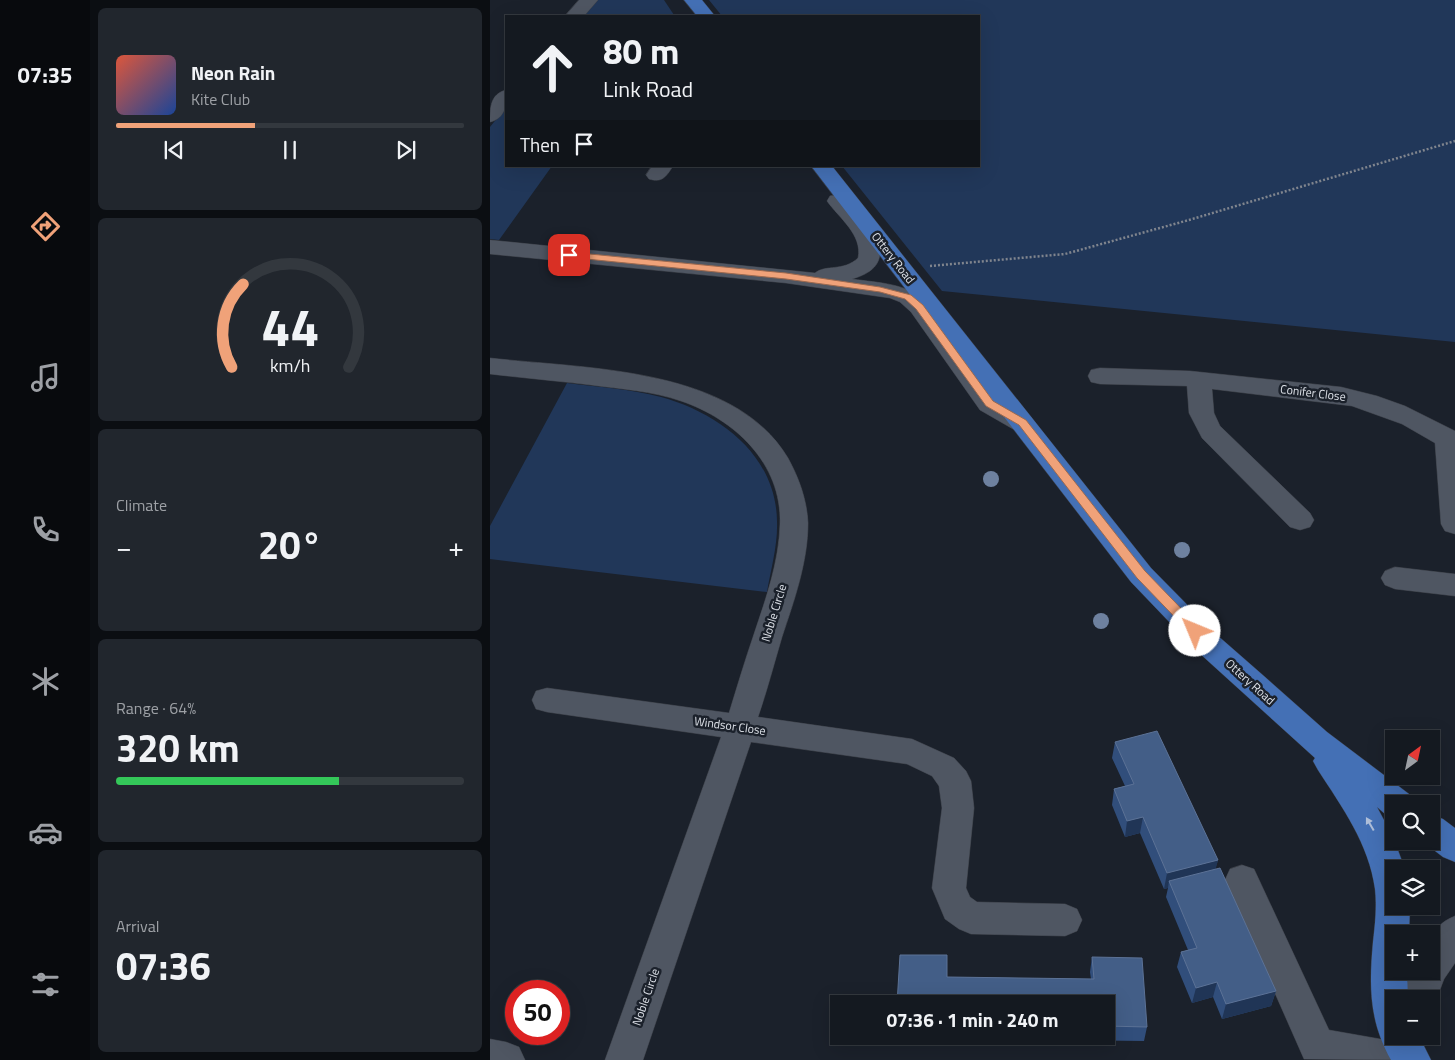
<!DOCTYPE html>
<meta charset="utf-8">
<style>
body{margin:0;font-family:"Titillium Web",sans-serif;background:#21262d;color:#f1f3f6;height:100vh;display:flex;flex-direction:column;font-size:19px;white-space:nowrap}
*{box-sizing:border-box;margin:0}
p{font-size:16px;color:#9da0a5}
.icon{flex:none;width:28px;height:28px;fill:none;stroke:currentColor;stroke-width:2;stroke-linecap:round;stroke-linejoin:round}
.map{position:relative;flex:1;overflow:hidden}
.drawer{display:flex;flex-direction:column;gap:8px;padding:8px;background:#0b0e12;width:400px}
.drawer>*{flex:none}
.hud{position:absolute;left:15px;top:15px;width:475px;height:152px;border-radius:0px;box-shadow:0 5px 20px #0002,0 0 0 1px #33383e;background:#141920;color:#f1f3f6;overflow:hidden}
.needle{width:32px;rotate:33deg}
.fabs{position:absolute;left:895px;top:730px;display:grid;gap:10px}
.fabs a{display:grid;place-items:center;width:55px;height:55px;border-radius:0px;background:#141920;box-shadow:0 5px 20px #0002,0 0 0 1px #33383e;font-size:25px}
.speed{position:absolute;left:15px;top:980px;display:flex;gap:10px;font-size:25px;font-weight:700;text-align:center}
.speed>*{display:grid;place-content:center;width:65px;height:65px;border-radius:50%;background:#141920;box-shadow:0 5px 20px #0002,0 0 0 1px #33383e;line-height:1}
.speed .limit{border:8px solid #d22;background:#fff;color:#111}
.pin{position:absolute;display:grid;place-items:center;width:42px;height:42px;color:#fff;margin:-21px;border-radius:10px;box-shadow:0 2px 8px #0006}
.me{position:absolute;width:55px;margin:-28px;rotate:315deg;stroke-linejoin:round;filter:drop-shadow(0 0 4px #0008)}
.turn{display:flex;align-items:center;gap:18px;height:105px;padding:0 15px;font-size:22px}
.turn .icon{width:65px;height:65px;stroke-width:2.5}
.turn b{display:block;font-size:35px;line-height:42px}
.then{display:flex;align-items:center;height:48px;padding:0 15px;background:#0003;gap:10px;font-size:19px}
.big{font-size:38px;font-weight:700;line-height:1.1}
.drawer .tile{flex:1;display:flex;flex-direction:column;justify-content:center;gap:8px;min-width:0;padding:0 18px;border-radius:8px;background:#21262d}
.drawer .dial{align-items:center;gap:0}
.dial svg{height:130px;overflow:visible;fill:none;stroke:#33383e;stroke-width:7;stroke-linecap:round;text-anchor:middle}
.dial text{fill:#f1f3f6;stroke:none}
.song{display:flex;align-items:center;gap:15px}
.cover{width:60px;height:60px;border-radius:8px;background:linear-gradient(135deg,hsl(10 70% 55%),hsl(220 70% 35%))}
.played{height:5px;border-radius:2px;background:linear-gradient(90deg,#f0a279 40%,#33383e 40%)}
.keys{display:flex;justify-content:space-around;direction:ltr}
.heat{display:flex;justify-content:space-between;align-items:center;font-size:28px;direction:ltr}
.charge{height:8px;border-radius:4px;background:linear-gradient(90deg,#34c759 64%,#33383e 0)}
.trip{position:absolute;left:340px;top:995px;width:285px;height:50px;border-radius:0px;background:#141920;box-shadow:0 5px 20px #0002,0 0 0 1px #33383e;font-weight:700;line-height:50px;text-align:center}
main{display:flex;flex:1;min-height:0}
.dock{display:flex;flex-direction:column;width:90px;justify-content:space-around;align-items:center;background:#080a0d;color:#9da0a5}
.dock .icon{width:35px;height:35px}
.dock .on{color:#f0a279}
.dock b{font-size:22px;color:#f1f3f6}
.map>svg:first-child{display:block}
.green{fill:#213759}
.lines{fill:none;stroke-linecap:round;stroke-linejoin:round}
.minor-casing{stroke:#3a3e46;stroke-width:1}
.major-casing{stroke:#3a3e46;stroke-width:1}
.path{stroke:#80858e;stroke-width:2.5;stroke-dasharray:2 2;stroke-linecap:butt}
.minor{fill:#4f5662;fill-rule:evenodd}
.major{fill:#4470b5;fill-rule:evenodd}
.tree{fill:#6e819f}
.wall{fill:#314e7b}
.shaded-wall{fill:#203556}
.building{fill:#435e87;stroke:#5c7296}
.oneway{fill:#afbfd9}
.route{fill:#f0a279;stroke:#9c694f}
.labels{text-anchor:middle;stroke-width:5;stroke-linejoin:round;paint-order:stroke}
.street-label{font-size:12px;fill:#dde1e8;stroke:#1b212b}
</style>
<main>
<nav class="dock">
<b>07:35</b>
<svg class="icon on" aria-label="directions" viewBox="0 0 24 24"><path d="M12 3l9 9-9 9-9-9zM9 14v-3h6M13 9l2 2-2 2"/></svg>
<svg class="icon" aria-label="music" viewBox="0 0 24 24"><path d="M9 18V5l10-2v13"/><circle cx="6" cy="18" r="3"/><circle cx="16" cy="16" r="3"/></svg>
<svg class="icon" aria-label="phone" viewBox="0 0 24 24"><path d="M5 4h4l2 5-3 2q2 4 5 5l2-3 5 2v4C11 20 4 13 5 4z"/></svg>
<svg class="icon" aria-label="climate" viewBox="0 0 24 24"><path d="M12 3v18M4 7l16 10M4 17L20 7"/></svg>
<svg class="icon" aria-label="car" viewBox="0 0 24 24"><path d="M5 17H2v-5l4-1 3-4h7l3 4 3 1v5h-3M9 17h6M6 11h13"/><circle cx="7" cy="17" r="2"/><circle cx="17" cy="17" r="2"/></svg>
<svg class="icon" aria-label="filters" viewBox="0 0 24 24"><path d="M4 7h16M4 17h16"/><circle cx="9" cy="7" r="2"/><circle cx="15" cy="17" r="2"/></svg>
</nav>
<section class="drawer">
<div class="tile">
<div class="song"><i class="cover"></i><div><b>Neon Rain</b><p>Kite Club</p></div></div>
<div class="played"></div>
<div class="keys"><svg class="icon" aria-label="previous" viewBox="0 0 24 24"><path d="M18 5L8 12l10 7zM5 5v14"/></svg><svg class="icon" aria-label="pause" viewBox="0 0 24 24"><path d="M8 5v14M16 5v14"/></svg><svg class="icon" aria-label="next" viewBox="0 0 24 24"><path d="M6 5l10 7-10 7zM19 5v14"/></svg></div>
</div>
<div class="tile dial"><svg viewBox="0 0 100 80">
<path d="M14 69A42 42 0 1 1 86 69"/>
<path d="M14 69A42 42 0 0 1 21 18" stroke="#f0a279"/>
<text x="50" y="56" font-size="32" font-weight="700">44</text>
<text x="50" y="72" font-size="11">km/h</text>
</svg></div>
<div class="tile"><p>Climate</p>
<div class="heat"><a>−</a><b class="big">20°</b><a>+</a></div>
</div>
<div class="tile"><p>Range · 64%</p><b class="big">320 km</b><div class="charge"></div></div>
<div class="tile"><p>Arrival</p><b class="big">07:36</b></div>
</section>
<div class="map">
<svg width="965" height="1060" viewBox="0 0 965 1060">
<rect width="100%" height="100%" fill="#1b212b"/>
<g class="green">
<path d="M108,0H174L184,15L93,16Z"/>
<path d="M219,0H965V342L452,291L352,166H489V16H232Z"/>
<path d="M16,107V166H62L9,240L0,239V127Z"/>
<path d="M77,383C108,387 140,389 171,397C229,413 286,455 287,521C288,544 281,569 277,592L0,559V526Z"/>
</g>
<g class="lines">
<defs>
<g id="minor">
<path d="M89,0H108L94,16H75Z"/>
<path d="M16,90C17,104 16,118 0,122C0,108 0,94 16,90Z"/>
<path d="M162,166H183C176,177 172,183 159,179L156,175Z"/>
<path d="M348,195C359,197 364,206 371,214C391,240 404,267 362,279C390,283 416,283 437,302L508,398L541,417L545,423L541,429L532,431L523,429L490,410L421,312L410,302L400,298L296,283L0,254V240L325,273C336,264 353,272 368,258C373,235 349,218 337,201L340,196Z"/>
<path d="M0,358C95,369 243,366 298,458C309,478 317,500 318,523C318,562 304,601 292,637C284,664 277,691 268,717L422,739L464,758L476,771L481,781L484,808L476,888L480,897L487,902L575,904L587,909L592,920L587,931L575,936L481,934L469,929L455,919L442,888L452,808L449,786L442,776L417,764L261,742L153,1060H115L231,737L57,712L46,709L42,700L46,691L57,688L239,713C247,687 255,660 264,634C276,598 289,562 290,524C292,463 244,419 191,401C162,391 131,389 101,385C68,381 34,378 0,374Z"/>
<path d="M610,368L700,371L851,387L887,396L915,406L965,431V534L955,531L951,524L945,443L912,424L862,406L722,389L724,413L730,426L820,513L824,520L820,527L810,530L800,527L712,438L699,413L697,386L610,384L601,382L598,376L601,370Z"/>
<path d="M905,567L965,574V596L905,589L895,585L891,578L895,571Z"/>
<path d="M752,865L764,869L839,1030L907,1042L920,1047L926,1060L814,1059L735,880L740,869Z"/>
<path d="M965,916V963L954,979L942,1011L941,999H911L921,971H941C941,946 937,927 965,916Z"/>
<path d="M0,1039L16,1042L29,1047L35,1060H0Z"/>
</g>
<g id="major">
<path d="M194,0H212L225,16H207Z"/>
<path d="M321,166H342L661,568L727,635L775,677L837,732L919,794L923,804H904V817L895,814L887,807L903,837L915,869H904V906H920L919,934H904V971H917L918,999H904V1036H929L941,1060H901C879,1021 879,986 883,942C885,925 887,907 885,889C879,844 852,807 828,770L823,761L825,758L707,651L641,582Z"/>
<path d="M941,815L953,819L965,828V862L953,857L932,841H941Z"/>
</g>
</defs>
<use href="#minor" class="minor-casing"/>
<use href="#major" class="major-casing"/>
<path class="path" d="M440,266L575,254L699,220L965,141"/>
<use href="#minor" class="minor"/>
<use href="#major" class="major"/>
</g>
<g class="tree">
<circle cx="501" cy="479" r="8"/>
<circle cx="692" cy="550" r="8"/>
<circle cx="611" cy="621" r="8"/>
</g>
<g class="wall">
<path d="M625,742L728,860L725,869L786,991L781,1006L732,1019L723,997L702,1003L687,967L691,952L698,950L676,897L678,888L674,889L650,833L635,837L622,805L624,789L635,786L622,758Z"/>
<path d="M602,957L657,1027L654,1041L407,1038V1036H616V1004H407L457,977L601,979L600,972Z"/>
</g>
<g class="shaded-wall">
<path d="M653,817L650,833L635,837L637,821Z"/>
<path d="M728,860L724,876L679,881L678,888L674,889L677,873Z"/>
<path d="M727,982L723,997L702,1003L706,988Z"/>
<path d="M786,991L781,1006L732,1019L736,1004Z"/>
</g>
<g class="building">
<path d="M667,731L728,860L677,873L653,817L637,821L624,789L644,784L625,742Z"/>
<path d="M730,868L786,991L736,1004L727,982L706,988L691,952L707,948L679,881Z"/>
<path d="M410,955H457V977L604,979L602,957L652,958L657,1027L616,1026V1004H407Z"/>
</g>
<defs><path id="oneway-solid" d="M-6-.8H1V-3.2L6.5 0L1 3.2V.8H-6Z" transform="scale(1.25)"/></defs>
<use class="oneway" href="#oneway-solid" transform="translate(880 824) rotate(-120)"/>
<path class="route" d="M79,252L296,273L390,287L421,295L433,305L503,401L536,420L655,571L709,627L711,631L709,634H701L647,578L529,425L496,406L426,309L415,299L390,292L296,279L76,257L74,255Z"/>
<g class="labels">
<g class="street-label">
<text transform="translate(403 258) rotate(52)" y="4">Ottery Road</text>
<text transform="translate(823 393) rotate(7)" y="4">Conifer Close</text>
<text transform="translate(284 613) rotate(-73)" y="4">Noble Circle</text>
<text transform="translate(760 682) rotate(42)" y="4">Ottery Road</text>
<text transform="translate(240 726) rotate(8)" y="4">Windsor Close</text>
<text transform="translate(156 997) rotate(-71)" y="4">Noble Circle</text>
</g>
</g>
</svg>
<div class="fabs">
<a><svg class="needle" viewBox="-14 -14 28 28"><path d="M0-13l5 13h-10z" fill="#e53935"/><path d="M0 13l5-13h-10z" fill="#9da0a5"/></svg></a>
<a><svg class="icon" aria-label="search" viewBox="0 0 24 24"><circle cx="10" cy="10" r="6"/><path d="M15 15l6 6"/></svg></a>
<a><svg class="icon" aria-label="layers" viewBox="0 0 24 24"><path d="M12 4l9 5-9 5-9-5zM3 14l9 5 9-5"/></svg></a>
<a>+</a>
<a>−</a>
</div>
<div class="speed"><div class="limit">50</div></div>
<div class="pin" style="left:79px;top:255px;background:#d93025"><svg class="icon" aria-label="arrive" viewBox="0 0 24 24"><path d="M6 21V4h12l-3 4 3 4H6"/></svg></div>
<svg class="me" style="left:705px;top:631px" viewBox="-20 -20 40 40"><circle r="19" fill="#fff"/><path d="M0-13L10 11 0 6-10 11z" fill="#f0a279"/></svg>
<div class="trip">07:36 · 1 min · 240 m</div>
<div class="hud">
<div class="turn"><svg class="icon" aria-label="ahead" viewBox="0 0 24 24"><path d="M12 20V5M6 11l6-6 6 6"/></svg><div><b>80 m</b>Link Road</div></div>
<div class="then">Then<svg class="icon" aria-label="arrive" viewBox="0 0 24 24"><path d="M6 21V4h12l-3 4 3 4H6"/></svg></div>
</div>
</div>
</main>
